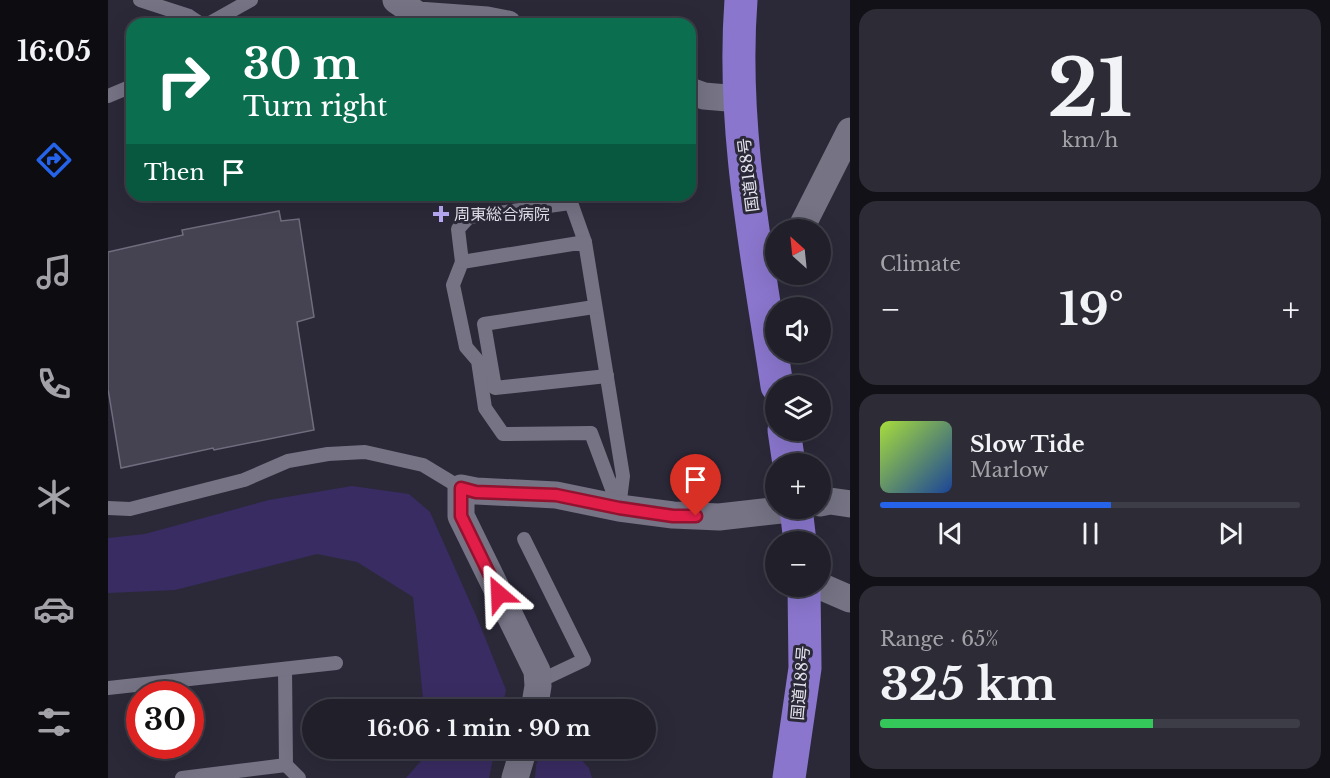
<!DOCTYPE html>
<meta charset="utf-8">
<style>
body{margin:0;font-family:"Libre Baskerville","Noto Sans JP",serif;background:#2d2c36;color:#f1f3f6;height:100vh;display:flex;flex-direction:column;font-size:22px;white-space:nowrap}
*{box-sizing:border-box;margin:0}
p{font-size:20px;color:#a2a2a8}
.icon{flex:none;width:33px;height:33px;fill:none;stroke:currentColor;stroke-width:2;stroke-linecap:round;stroke-linejoin:round}
.map{position:relative;flex:1;overflow:hidden}
.details{display:flex;flex-direction:column;gap:9px;padding:9px;background:#121117;width:480px}
.details>*{flex:none}
.guide{position:absolute;left:18px;top:18px;width:570px;height:183px;border-radius:18px;box-shadow:0 6px 24px #0002,0 0 0 2px #3d3d47;background:#0b6e4f;color:#fff;overflow:hidden}
.needle{width:39px;rotate:333deg}
.buttons{position:absolute;left:657px;top:219px;display:grid;gap:12px}
.buttons a{display:grid;place-items:center;width:66px;height:66px;border-radius:50%;background:#201f2a;box-shadow:0 6px 24px #0002,0 0 0 2px #3d3d47;font-size:30px}
.speed{position:absolute;left:18px;top:681px;display:flex;gap:12px;font-size:30px;font-weight:700;text-align:center}
.speed>*{display:grid;place-content:center;width:78px;height:78px;border-radius:50%;background:#201f2a;box-shadow:0 6px 24px #0002,0 0 0 2px #3d3d47;line-height:1}
.speed .limit{border:9px solid #d22;background:#fff;color:#111}
.pin{position:absolute;display:grid;place-items:center;width:51px;height:51px;color:#fff;margin:-62px -26px;border-radius:50% 50% 50% 0;rotate:-45deg;box-shadow:0 0 6px #0007}
.pin .icon{rotate:45deg}
.me{position:absolute;width:66px;margin:-33px;rotate:334deg;stroke-linejoin:round;filter:drop-shadow(0 0 4px #0008)}
.turn{display:flex;align-items:center;gap:21px;height:126px;padding:0 18px;font-size:27px}
.turn .icon{width:78px;height:78px;stroke-width:2.5}
.turn b{display:block;font-size:42px;line-height:51px}
.then{display:flex;align-items:center;height:57px;padding:0 18px;background:#0003;gap:12px;font-size:22px}
.big{font-size:45px;font-weight:800;line-height:1.1}
.details .tile{flex:1;display:flex;flex-direction:column;justify-content:center;gap:9px;min-width:0;padding:0 21px;border-radius:18px;background:#2d2c36}
.details .dial{align-items:center;gap:0}
.dial b{font-size:78px;line-height:1}
.song{display:flex;align-items:center;gap:18px}
.cover{width:72px;height:72px;border-radius:9px;background:linear-gradient(135deg,hsl(80 70% 55%),hsl(220 70% 35%))}
.played{height:6px;border-radius:3px;background:linear-gradient(90deg,#2563eb 55%,#3d3d47 55%)}
.keys{display:flex;justify-content:space-around;direction:ltr}
.heat{display:flex;justify-content:space-between;align-items:center;font-size:33px;direction:ltr}
.charge{height:9px;border-radius:4px;background:linear-gradient(90deg,#34c759 65%,#3d3d47 0)}
.trip{position:absolute;left:194px;top:699px;width:354px;height:60px;border-radius:30px;background:#201f2a;box-shadow:0 6px 24px #0002,0 0 0 2px #3d3d47;font-weight:800;line-height:60px;text-align:center}
main{display:flex;flex:1;min-height:0}
.dock{display:flex;flex-direction:column;width:108px;justify-content:space-around;align-items:center;background:#0d0c11;color:#a2a2a8}
.dock .icon{width:42px;height:42px}
.dock .on{color:#2563eb}
.dock b{font-size:27px;color:#f1f3f6}
.map>svg:first-child{display:block}
.green{fill:#392c62}
.building{fill:#454252;stroke:#706d7f;stroke-width:1.5}
.lines{fill:none;stroke-linecap:round;stroke-linejoin:round}
.service{stroke:#757384;stroke-width:14}
.minor{stroke:#757384;stroke-width:27}
.trunk{stroke:#8a76cd;stroke-width:33}
.route-casing{stroke:#92132f;stroke-width:15}
.route{stroke:#e11d48;stroke-width:10}
.poi-dot{fill:#b9abf7;stroke:#2b2938;stroke-width:2}
.labels{text-anchor:middle;stroke-width:6;stroke-linejoin:round;paint-order:stroke}
.street-label{font-size:16px;fill:#e5e4ee;stroke:#2b2938}
.poi-label{font-size:16px;fill:#e5e4ee;stroke:#2b2938;text-anchor:start}
</style>
<main>
<nav class="dock">
<b>16:05</b>
<svg class="icon on" aria-label="directions" viewBox="0 0 24 24"><path d="M12 3l9 9-9 9-9-9zM9 14v-3h6M13 9l2 2-2 2"/></svg>
<svg class="icon" aria-label="music" viewBox="0 0 24 24"><path d="M9 18V5l10-2v13"/><circle cx="6" cy="18" r="3"/><circle cx="16" cy="16" r="3"/></svg>
<svg class="icon" aria-label="phone" viewBox="0 0 24 24"><path d="M5 4h4l2 5-3 2q2 4 5 5l2-3 5 2v4C11 20 4 13 5 4z"/></svg>
<svg class="icon" aria-label="climate" viewBox="0 0 24 24"><path d="M12 3v18M4 7l16 10M4 17L20 7"/></svg>
<svg class="icon" aria-label="car" viewBox="0 0 24 24"><path d="M5 17H2v-5l4-1 3-4h7l3 4 3 1v5h-3M9 17h6M6 11h13"/><circle cx="7" cy="17" r="2"/><circle cx="17" cy="17" r="2"/></svg>
<svg class="icon" aria-label="filters" viewBox="0 0 24 24"><path d="M4 7h16M4 17h16"/><circle cx="9" cy="7" r="2"/><circle cx="15" cy="17" r="2"/></svg>
</nav>
<div class="map">
<svg width="742" height="778" viewBox="0 0 742 778">
<rect width="100%" height="100%" fill="#2b2938"/>
<g class="green">
<path d="M244,486L301,494L322,512L370,620L398,690L394,709H316L305,597L249,562L209,554L67,590L0,593V538L37,534L161,500Z"/>
<path d="M434,748L463,749L481,768L484,778H427L428,765Z"/>
<path d="M320,749H387L381,778H298L320,753Z"/>
</g>
<path class="building" d="M171,211L173,221L191,219L206,317L189,322L206,430L106,450L105,448L13,468L0,389V252L75,235L74,230Z"/>
<g class="lines">
<g class="service">
<path d="M32,0L81,16L93,24"/>
<path d="M100,24L143,0"/>
<path d="M0,96L24,86"/>
<path d="M461,197L477,242"/>
<path d="M477,242L515,476L511,508L483,433L395,434L377,408L370,361L358,347L345,285L354,262Z"/>
<path d="M354,262L350,229L361,217L462,203"/>
<path d="M486,307L376,324L387,388L499,376"/>
<path d="M0,508L22,509L136,480L180,461L220,454L257,452L315,465L353,488"/>
<path d="M416,539L476,660L440,677L429,671"/>
<path d="M177,669L178,765L191,778"/>
<path d="M0,688L228,663"/>
<path d="M74,778L178,765"/>
</g>
<g class="minor">
<path d="M288,0L310,15L379,20L400,24"/>
<path d="M582,91L596,96L631,99"/>
<path d="M692,230L742,131"/>
<path d="M712,503L722,501L742,504"/>
<path d="M712,586L742,599"/>
<path d="M426,710L430,686L429,671L353,516V488L368,491L448,495L511,508L565,515L611,517L691,508"/>
<path d="M407,778L416,748"/>
</g>
<g class="trunk">
<path d="M633,0C623,129 650,259 669,386"/>
<path d="M676,430L681,464"/>
<path d="M688,508L692,542"/>
<path d="M681,778L697,668L696,586"/>
</g>
</g>
<g class="lines">
<defs>
<path id="route" d="M391,594L353,516V488L368,492L448,495L511,508L565,516H588"/>
</defs>
<use href="#route" class="route-casing"/>
<use href="#route" class="route"/>
</g>
<path class="poi-dot" d="M330 205h6v6h6v6h-6v6h-6v-6h-6v-6h6z"/>
<g class="labels">
<g class="street-label">
<text transform="translate(640 175) rotate(-97)" y="6">国道188号</text>
<text transform="translate(692 683) rotate(-85)" y="6">国道188号</text>
</g>
<g class="poi-label">
<text x="346" y="220">周東総合病院</text>
</g>
</g>
</svg>
<div class="buttons">
<a><svg class="needle" viewBox="-14 -14 28 28"><path d="M0-13l5 13h-10z" fill="#e53935"/><path d="M0 13l5-13h-10z" fill="#a2a2a8"/></svg></a>
<a><svg class="icon" aria-label="sound" viewBox="0 0 24 24"><path d="M4 9h4l5-4v14l-5-4H4zM17 9q2 3 0 6"/></svg></a>
<a><svg class="icon" aria-label="layers" viewBox="0 0 24 24"><path d="M12 4l9 5-9 5-9-5zM3 14l9 5 9-5"/></svg></a>
<a>+</a>
<a>−</a>
</div>
<div class="speed"><div class="limit">30</div></div>
<div class="pin" style="left:588px;top:516px;background:#d93025"><svg class="icon" aria-label="arrive" viewBox="0 0 24 24"><path d="M6 21V4h12l-3 4 3 4H6"/></svg></div>
<svg class="me" style="left:391px;top:594px" viewBox="-20 -20 40 40"><path d="M0-17L14 15 0 8-14 15z" fill="#e11d48" stroke="#fff" stroke-width="4"/></svg>
<div class="trip">16:06 · 1 min · 90 m</div>
<div class="guide">
<div class="turn"><svg class="icon" aria-label="right" viewBox="0 0 24 24"><path d="M7 20v-9h11M14 6l5 5-5 5"/></svg><div><b>30 m</b>Turn right</div></div>
<div class="then">Then<svg class="icon" aria-label="arrive" viewBox="0 0 24 24"><path d="M6 21V4h12l-3 4 3 4H6"/></svg></div>
</div>
</div>
<section class="details">
<div class="tile dial"><b>21</b><p>km/h</p></div>
<div class="tile"><p>Climate</p>
<div class="heat"><a>−</a><b class="big">19°</b><a>+</a></div>
</div>
<div class="tile">
<div class="song"><i class="cover"></i><div><b>Slow Tide</b><p>Marlow</p></div></div>
<div class="played"></div>
<div class="keys"><svg class="icon" aria-label="previous" viewBox="0 0 24 24"><path d="M18 5L8 12l10 7zM5 5v14"/></svg><svg class="icon" aria-label="pause" viewBox="0 0 24 24"><path d="M8 5v14M16 5v14"/></svg><svg class="icon" aria-label="next" viewBox="0 0 24 24"><path d="M6 5l10 7-10 7zM19 5v14"/></svg></div>
</div>
<div class="tile"><p>Range · 65%</p><b class="big">325 km</b><div class="charge"></div></div>
</section>
</main>
